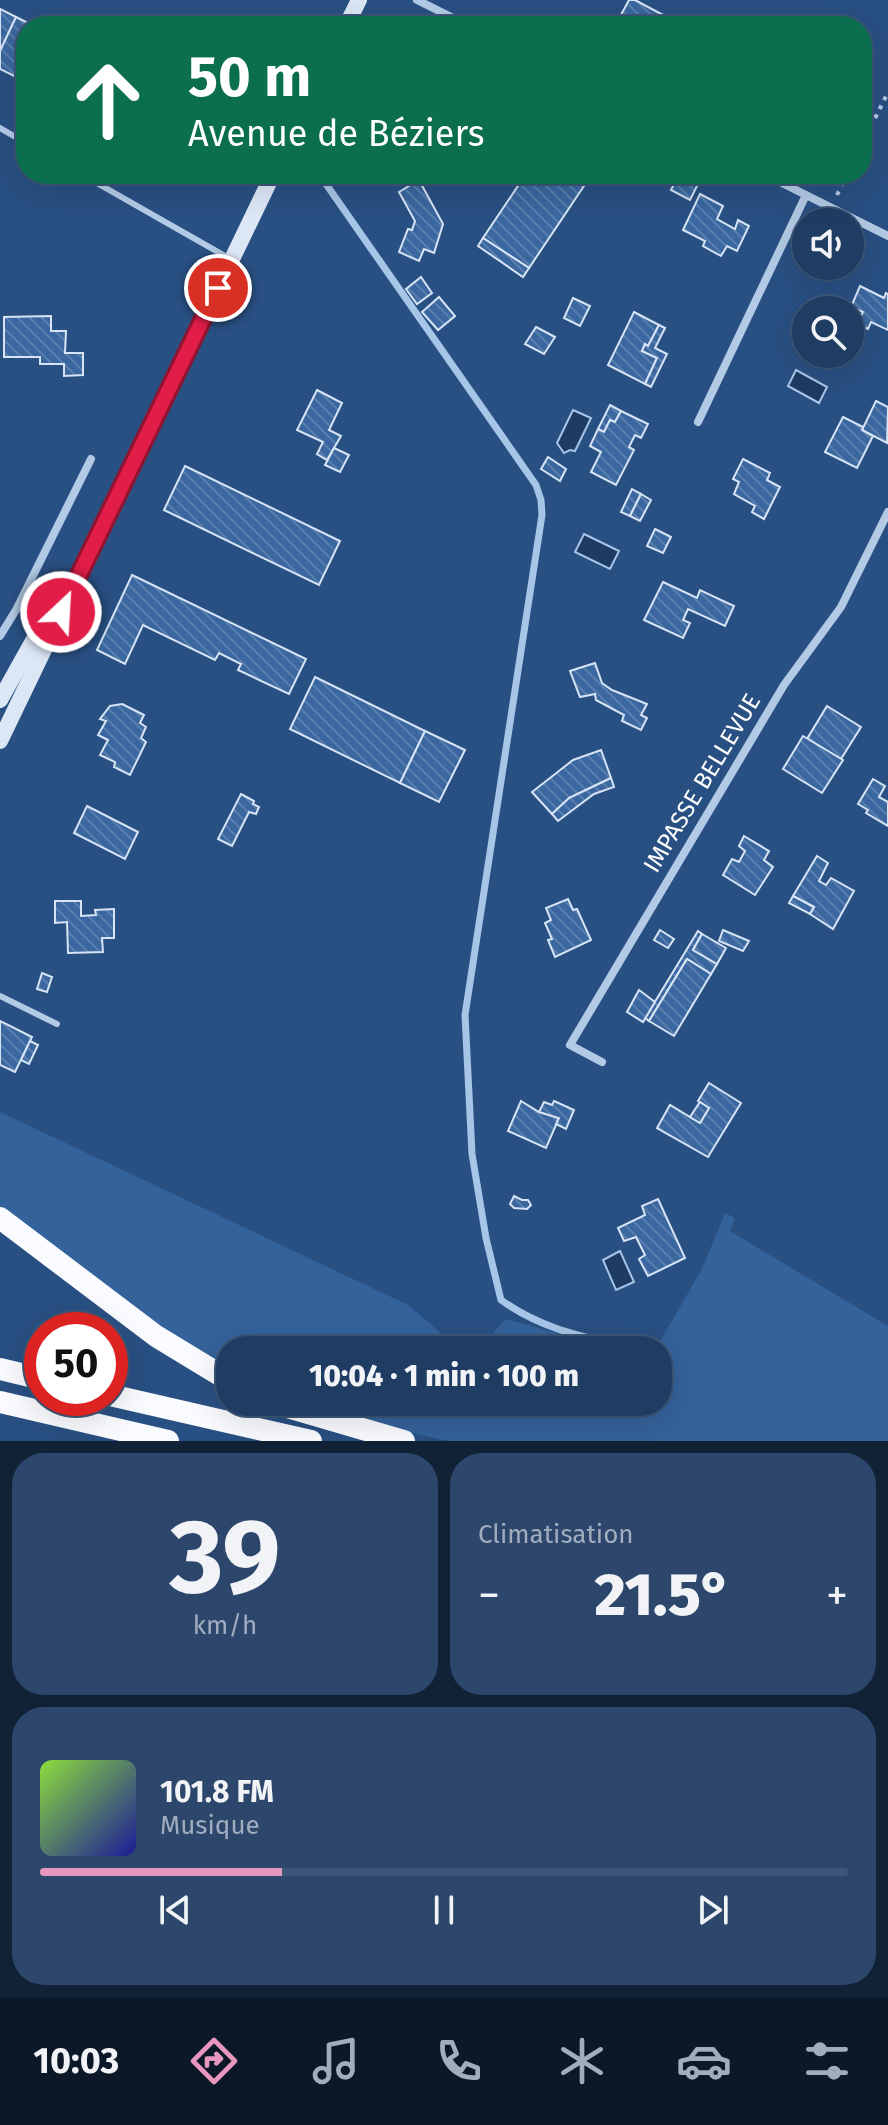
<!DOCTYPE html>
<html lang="fr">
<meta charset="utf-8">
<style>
body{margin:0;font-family:"Fira Sans",sans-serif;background:#2c476b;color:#f1f3f6;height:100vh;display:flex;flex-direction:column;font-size:30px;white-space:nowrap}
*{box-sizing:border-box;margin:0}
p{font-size:26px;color:#a1adbe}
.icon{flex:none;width:44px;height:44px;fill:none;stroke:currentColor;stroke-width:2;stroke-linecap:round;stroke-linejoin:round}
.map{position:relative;height:1441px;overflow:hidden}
.side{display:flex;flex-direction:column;gap:12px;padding:12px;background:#112136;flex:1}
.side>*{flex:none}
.guide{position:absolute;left:16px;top:16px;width:856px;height:168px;border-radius:32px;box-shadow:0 8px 32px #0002,0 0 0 2px #3c5677;background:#0b6e4f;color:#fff;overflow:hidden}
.fabs{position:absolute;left:792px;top:208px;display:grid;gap:16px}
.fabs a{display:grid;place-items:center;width:72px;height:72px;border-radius:50%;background:#1f3c62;box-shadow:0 8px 32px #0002,0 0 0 2px #3c5677;font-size:40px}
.speed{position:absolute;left:24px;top:1312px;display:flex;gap:16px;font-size:40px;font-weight:700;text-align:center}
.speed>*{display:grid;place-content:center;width:104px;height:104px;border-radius:50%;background:#1f3c62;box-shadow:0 8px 32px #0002,0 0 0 2px #3c5677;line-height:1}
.speed .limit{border:12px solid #d22;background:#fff;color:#111}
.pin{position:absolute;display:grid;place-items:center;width:68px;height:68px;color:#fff;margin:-34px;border:4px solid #fff;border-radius:50%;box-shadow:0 2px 8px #0007}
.me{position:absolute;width:88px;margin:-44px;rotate:25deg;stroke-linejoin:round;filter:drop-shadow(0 0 6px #0008)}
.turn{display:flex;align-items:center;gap:28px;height:168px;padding:0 40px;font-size:36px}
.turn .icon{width:104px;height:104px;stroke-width:2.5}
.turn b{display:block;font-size:56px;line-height:68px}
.big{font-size:60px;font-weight:800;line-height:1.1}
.side .widget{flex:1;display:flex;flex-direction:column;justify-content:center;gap:12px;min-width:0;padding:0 28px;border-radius:32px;background:#2c476b}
.side .dial{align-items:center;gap:0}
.dial b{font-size:104px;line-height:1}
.song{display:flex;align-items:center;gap:24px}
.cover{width:96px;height:96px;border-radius:12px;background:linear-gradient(135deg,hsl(90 70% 55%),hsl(240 70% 35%))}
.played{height:8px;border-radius:4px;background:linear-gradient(90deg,#e797bd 30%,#3c5677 30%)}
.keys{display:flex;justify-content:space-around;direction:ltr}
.heat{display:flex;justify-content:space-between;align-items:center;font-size:44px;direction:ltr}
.side .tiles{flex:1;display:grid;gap:12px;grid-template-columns:1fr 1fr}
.widget:last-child{grid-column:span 2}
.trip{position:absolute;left:216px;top:1336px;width:456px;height:80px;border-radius:32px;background:#1f3c62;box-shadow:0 8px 32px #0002,0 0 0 2px #3c5677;font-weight:800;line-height:80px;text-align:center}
.menu{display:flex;height:128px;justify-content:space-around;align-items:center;background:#0c1827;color:#a1adbe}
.menu .icon{width:56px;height:56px}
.menu .active{color:#e797bd}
.menu b{font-size:36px;color:#f1f3f6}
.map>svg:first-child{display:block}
.grass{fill:#34629a}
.water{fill:#1d3b64;stroke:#a7c5e7;stroke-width:2}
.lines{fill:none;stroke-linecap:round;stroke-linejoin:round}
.stream{stroke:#a7c5e7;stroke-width:7}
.building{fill:url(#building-back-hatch);stroke:#d6e4f5;stroke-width:2}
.path{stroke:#b3cae6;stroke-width:4;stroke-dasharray:4 6;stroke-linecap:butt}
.service{stroke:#b3cae6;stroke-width:6}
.minor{stroke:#b3cae6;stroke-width:8}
.secondary{stroke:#dce7f6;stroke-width:16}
.trunk{stroke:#fafbfe;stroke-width:22}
.route-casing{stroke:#92132f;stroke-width:20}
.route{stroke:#e11d48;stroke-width:14}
.labels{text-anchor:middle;stroke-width:8;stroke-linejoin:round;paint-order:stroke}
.street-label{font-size:24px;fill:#fff;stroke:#295083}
</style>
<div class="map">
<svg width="888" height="1441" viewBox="0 0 888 1441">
<defs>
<pattern id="building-back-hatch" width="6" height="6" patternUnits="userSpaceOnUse" patternTransform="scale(2)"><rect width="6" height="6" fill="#3a679f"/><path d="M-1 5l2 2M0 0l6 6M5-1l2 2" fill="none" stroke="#587ead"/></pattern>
</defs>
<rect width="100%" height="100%" fill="#295083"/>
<g class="grass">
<path d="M0,1112L408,1305L461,1350H230V1370L155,1325L0,1208Z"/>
<path d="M725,1213L735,1218L730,1231L888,1326V1441H449L378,1426L301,1402H658V1350H655L702,1269Z"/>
<path d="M505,1319L621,1350H479Z"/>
</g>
<g class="water">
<path d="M796,370L827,387L819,403L788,386Z"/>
<path d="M573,410L591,418L575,451L570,450L564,453L557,443Z"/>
<path d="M584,534L619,551L610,569L575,552Z"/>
<path d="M620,1251L634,1282L616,1290L603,1260Z"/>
</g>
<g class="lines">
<path class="stream" d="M319,174L536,485L541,500L542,515L465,1015L472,1154L486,1238L501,1300C546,1332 588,1337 640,1350"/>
</g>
<g class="building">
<path d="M629,0H635L667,17L663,26H615Z"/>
<path d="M0,9L16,17L0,51Z"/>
<path d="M16,17L34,26H26V82L0,69V51Z"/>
<path d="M526,174H592L529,268L483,238Z"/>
<path d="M679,174H693L701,178L690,200L671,190Z"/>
<path d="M419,180L443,224L434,253L424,249L419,261L399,252L408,229L412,230L415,221L399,192Z"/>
<path d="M700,194L723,206L717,219L735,229L738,220L749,226L737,251L727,246L721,256L703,246L705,241L683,230Z"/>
<path d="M483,238L529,268L523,277L478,246Z"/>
<path d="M421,277L432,293L417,304L406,289Z"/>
<path d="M860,286L884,298L886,293L888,294V330L871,322L868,329L857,324L863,312L851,307Z"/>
<path d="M439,297L455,316L438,330L422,312Z"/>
<path d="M573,298L590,306L580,326L564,318Z"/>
<path d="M634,312L659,325L648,346L645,344L642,351L657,358L645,384L608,365Z"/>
<path d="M51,316V331H66L65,353H83V375L64,376V364H40V357H4V317Z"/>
<path d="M659,325L665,328L655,348L667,354L651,387L645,384L657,358L642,351L645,344L648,346Z"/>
<path d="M536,327L555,337L544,354L525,344Z"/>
<path d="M317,390L342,403L329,430L341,436L327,460L317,454L323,442L297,430Z"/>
<path d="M876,401L888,407L887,443L862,430Z"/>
<path d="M610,405L621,411L615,422L610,420L604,432L598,429Z"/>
<path d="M621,411L648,424L641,438L635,435L629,447L634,450L616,485L591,472L601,452L590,446L598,429L604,432L610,420L615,422Z"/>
<path d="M843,417L863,427L862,430L873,436L857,468L825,452Z"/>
<path d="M334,448L349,455L340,472L325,465Z"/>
<path d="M548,457L566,469L560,481L541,469Z"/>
<path d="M743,459L770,473L767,480L780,487L764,519L752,512L755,506L734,494L739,482L733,479Z"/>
<path d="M185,466L340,541L319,585L164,510Z"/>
<path d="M632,489L641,494L630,516L621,512Z"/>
<path d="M641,494L651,500L640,521L630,516Z"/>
<path d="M655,529L671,537L663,553L647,546Z"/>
<path d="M132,575L306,659L289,694L238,670L241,664L219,653L215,660L143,625L125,664L97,650Z"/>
<path d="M663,582L697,598L700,590L734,606L725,626L688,609L683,620L690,623L683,638L644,620Z"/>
<path d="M595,663L602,683L612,690L647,704L641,715L647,718L641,730L622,721L624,715L596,700L595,694L580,697L570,671Z"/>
<path d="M315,677L425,731L400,783L290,729Z"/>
<path d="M122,704L144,715L140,723L146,727L141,738L146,742L130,775L114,767L115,762L100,755L108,740L98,735L106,721L100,719L110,706Z"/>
<path d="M827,706L861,727L841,759L807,739Z"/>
<path d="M425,731L465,750L439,802L400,783Z"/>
<path d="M803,736L843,760L822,793L783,769Z"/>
<path d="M601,750L611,778L569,798L552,814L532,792L573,760Z"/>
<path d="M611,778L614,787L594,794L558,821L552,814L569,798Z"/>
<path d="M873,779L885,786L879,797L888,802V826L866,813L868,810L858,804Z"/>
<path d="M241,794L254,801L253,804L259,807L256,814L249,812L232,846L218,839Z"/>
<path d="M87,806L138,832L125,859L74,833Z"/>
<path d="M744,836L769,851L764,860L773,867L755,895L723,875L732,859L739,862L745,851L739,846Z"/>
<path d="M817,856L828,863L819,881L826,885L831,878L854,891L833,929L810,914L814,907L793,896Z"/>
<path d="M793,896L814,907L810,914L789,903Z"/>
<path d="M568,899L573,910L577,909L591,940L555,957L548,940L552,939L545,923L551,920L546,908Z"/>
<path d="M55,901H81V916L96,915L95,910L114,909V938H102L103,952L68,953L67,922L55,923Z"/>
<path d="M660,930L674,939L668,948L654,940Z"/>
<path d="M723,930L749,941L743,951L719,941Z"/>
<path d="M698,931L702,934L693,950L717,964L711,974L687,959L649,1021L645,1018Z"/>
<path d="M702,934L726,948L717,964L693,950Z"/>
<path d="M687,959L711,974L674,1036L649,1021Z"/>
<path d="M42,973L52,977L47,992L37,989Z"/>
<path d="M639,990L655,1002L643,1022L627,1012Z"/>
<path d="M0,1021L32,1037L15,1072L0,1065Z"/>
<path d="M30,1041L38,1045L29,1064L21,1060Z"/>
<path d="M709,1083L741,1103L708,1157L657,1128L670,1105L700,1123L709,1108L698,1101Z"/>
<path d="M521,1101L539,1112L559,1118L546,1148L508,1131Z"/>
<path d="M554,1101L574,1110L566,1129L556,1124L559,1118L539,1112L544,1102L552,1105Z"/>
<path d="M700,1102L709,1108L700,1123L690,1117Z"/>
<path d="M514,1196L522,1200H528L531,1205L527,1209L514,1208L510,1204Z"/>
<path d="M658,1199L685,1258L648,1276L639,1259L645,1255L636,1237L624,1241L618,1228L645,1215L642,1206Z"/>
</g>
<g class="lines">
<g class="path">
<path d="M862,145L888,92"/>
<path d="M837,195L847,174"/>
</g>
<g class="service">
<path d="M0,128L26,143"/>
<path d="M81,174L232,260"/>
<path d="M0,996L57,1024"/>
</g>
<g class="minor">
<path d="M417,0L469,26"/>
<path d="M764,174L888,236"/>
<path d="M698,422L806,195"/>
<path d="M0,636L16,610L91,459"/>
<path d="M602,1062L570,1045L784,685L841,607L888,512"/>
</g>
<g class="secondary">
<path d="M346,26L359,0"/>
<path d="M0,700L57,598"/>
<path d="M0,741L273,174"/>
</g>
<g class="trunk">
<path d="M0,1218L156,1336L230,1381"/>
<path d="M0,1369L42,1379"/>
<path d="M110,1395L311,1441"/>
<path d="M0,1402L168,1441"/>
<path d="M270,1402L404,1441"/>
</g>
</g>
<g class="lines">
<defs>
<path id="route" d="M61,612L218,288"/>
</defs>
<use href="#route" class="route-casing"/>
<use href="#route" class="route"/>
</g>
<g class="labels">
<g class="street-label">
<text transform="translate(702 783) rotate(-59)" y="8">IMPASSE BELLEVUE</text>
</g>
</g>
</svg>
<div class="fabs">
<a><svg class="icon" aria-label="sound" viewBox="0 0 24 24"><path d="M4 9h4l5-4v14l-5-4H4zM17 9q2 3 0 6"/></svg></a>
<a><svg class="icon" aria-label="search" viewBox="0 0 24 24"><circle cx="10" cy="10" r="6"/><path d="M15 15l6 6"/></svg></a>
</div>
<div class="speed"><div class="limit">50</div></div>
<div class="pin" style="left:218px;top:288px;background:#d93025"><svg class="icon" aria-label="arrive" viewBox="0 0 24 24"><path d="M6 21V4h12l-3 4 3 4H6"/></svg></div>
<svg class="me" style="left:61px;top:612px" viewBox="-20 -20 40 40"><circle r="17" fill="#e11d48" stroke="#fff" stroke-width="3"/><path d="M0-11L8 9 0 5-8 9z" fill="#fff"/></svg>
<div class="trip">10:04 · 1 min · 100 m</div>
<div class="guide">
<div class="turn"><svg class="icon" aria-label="ahead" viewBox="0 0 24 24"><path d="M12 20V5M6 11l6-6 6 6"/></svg><div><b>50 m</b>Avenue de Béziers</div></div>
</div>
</div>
<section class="side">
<div class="tiles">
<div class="widget dial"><b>39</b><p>km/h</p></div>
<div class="widget"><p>Climatisation</p>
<div class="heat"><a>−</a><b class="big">21.5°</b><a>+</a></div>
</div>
<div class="widget">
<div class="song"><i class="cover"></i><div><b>101.8 FM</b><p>Musique</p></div></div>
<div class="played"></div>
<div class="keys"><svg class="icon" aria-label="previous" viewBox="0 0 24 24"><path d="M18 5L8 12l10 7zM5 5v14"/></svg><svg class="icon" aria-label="pause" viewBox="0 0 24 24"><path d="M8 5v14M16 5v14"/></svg><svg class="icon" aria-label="next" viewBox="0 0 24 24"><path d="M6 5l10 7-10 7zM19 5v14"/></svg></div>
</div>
</div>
</section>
<nav class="menu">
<b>10:03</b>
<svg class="icon active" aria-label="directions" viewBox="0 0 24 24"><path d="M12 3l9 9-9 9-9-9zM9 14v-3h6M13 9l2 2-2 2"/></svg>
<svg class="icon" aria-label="music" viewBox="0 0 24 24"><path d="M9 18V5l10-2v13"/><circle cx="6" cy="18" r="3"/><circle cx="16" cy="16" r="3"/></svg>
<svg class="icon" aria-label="phone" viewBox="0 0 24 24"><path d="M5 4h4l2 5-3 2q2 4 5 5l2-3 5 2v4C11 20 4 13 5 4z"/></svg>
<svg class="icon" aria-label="climate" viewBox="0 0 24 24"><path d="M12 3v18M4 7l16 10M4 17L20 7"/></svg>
<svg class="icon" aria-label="car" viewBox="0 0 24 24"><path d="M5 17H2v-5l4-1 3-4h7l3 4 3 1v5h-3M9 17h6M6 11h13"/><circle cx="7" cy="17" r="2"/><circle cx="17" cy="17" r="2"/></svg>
<svg class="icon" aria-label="filters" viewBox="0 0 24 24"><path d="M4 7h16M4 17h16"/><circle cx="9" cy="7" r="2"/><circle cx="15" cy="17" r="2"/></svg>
</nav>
